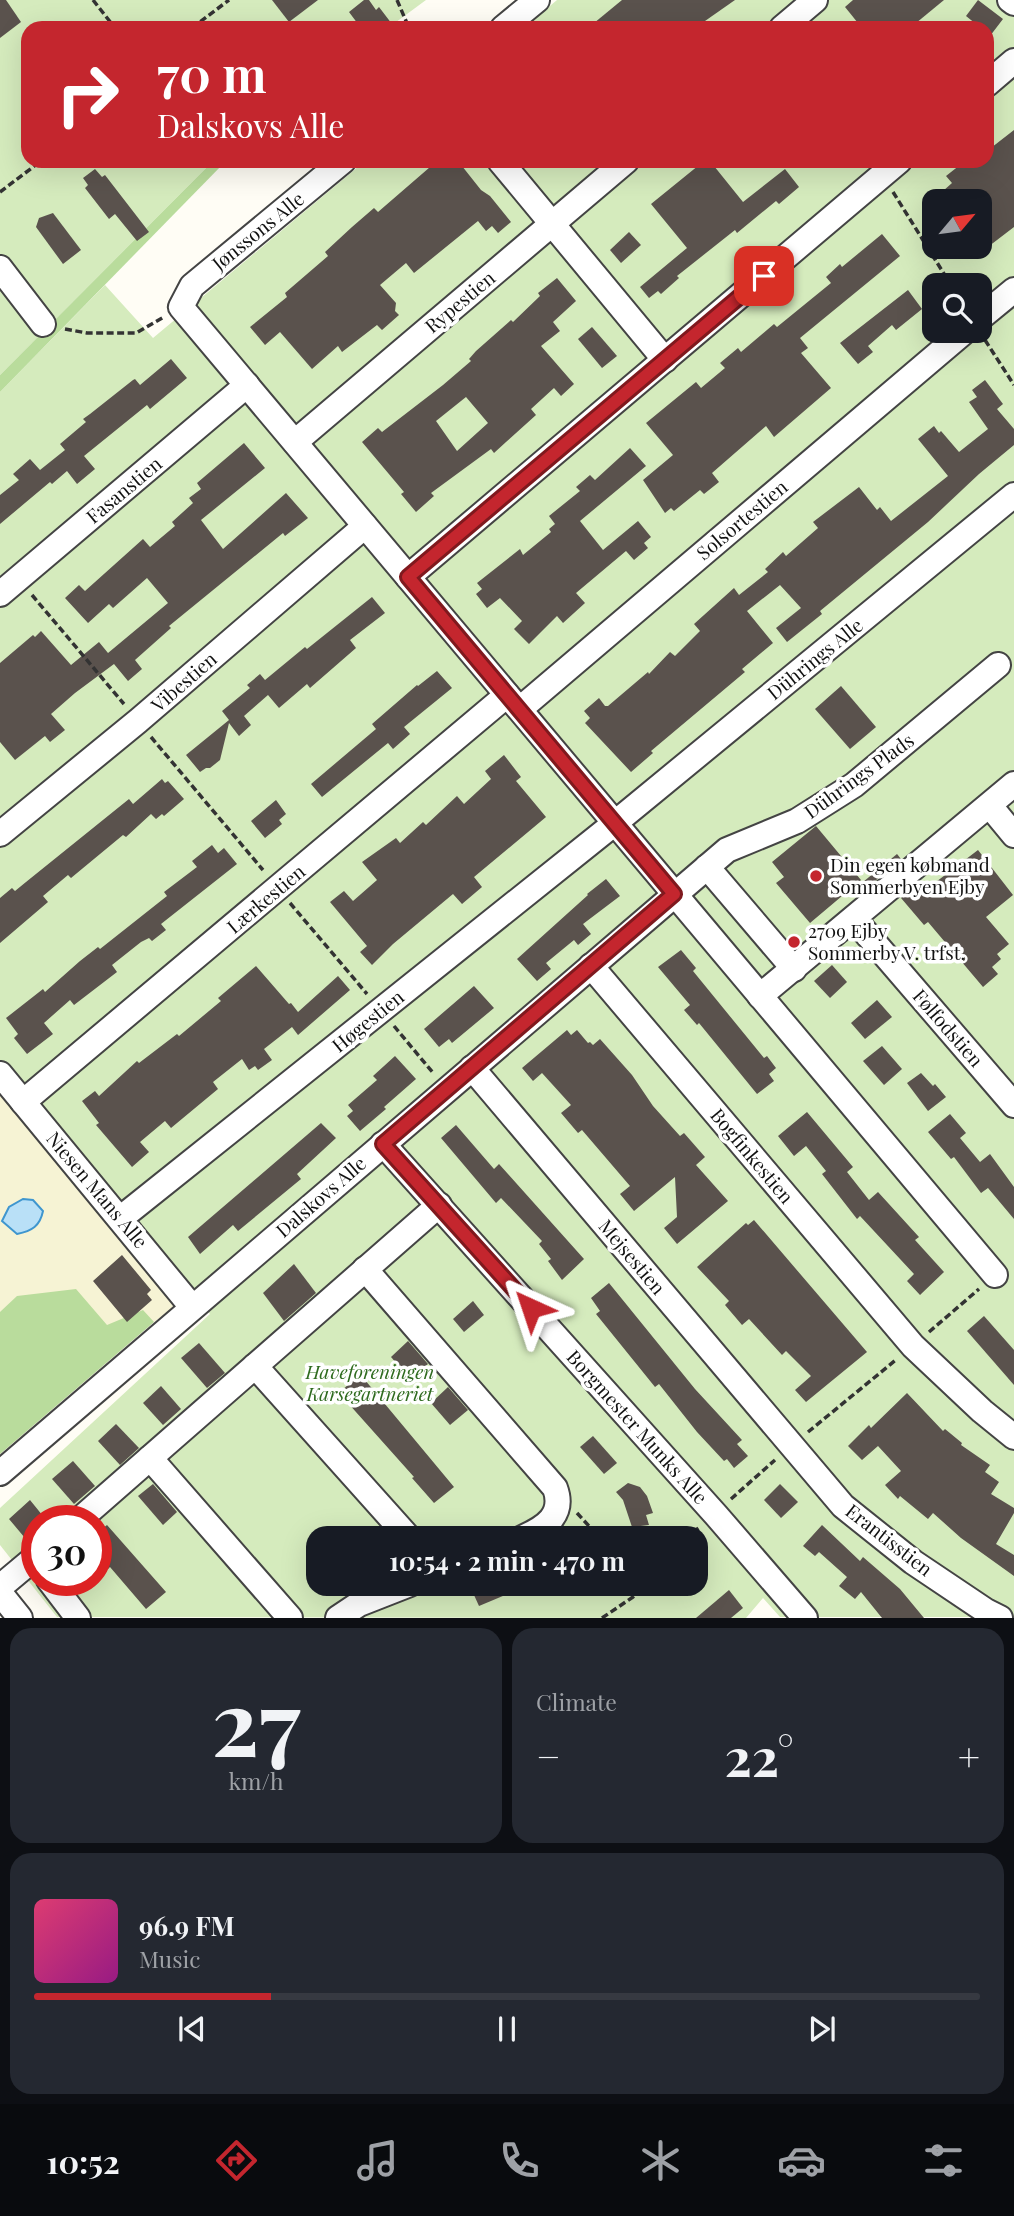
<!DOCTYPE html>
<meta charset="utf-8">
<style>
body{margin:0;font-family:"Playfair Display",serif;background:#242831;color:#f1f3f6;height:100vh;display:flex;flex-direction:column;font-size:26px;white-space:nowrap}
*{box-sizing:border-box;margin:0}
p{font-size:23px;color:#9ea1a6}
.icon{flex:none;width:38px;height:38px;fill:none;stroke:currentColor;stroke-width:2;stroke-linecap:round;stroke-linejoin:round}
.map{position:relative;height:1618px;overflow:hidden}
.drawer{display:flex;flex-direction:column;gap:10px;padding:10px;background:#0d0f14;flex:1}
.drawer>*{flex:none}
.hud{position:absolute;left:21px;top:21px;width:973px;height:147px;border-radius:21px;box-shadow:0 7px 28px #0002;background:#c4262e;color:#fff;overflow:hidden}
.needle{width:46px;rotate:61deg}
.fabs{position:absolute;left:922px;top:189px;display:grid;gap:14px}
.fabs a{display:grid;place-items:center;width:70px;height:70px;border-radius:14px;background:#171b24;box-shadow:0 7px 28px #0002;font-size:35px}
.speed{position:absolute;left:21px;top:1505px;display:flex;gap:14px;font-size:35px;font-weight:700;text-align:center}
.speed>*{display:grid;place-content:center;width:91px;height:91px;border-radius:50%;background:#171b24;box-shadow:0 7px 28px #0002;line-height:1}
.speed .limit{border:10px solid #d22;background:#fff;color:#111}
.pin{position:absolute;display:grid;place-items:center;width:60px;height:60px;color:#fff;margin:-30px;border-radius:14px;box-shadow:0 4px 10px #0006}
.me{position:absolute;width:77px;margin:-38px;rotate:318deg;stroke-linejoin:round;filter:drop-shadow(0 0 5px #0008)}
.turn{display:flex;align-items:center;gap:24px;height:147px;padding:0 21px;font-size:32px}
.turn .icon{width:91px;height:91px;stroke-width:2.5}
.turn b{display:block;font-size:49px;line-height:60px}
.big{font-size:52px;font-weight:700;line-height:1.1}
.drawer .tile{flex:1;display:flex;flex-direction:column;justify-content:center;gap:10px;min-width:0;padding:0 24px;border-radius:21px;background:#242831}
.drawer .dial{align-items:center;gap:0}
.dial b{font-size:91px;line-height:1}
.song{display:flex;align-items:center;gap:21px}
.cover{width:84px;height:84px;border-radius:10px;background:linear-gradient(135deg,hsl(340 70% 55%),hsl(310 70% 35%))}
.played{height:7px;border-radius:4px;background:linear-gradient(90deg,#c4262e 25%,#363941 25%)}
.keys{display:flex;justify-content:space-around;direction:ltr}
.heat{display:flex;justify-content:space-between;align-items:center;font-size:38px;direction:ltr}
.drawer .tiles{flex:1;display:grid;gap:10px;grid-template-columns:1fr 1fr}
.tile:last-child{grid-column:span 2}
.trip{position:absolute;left:306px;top:1526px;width:402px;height:70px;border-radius:21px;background:#171b24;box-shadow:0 7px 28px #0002;font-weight:700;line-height:70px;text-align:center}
.tab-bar{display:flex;height:112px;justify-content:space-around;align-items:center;background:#090b0e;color:#9ea1a6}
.tab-bar .icon{width:49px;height:49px}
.tab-bar .current{color:#c4262e}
.tab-bar b{font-size:32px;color:#f1f3f6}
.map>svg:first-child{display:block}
.farmland{fill:#f6f3d4}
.green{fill:#d5ebbd;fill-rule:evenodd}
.forest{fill:#b9dc9c}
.water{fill:#b9e0f7;stroke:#3f96cf;stroke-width:2}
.building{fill:#5a524d;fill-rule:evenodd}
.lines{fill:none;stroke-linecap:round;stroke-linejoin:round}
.minor-casing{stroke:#444;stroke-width:28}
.path{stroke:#333;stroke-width:3.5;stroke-dasharray:7 3.5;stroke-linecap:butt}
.minor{stroke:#fff;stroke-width:24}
.route-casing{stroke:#7f191e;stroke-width:18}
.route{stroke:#c4262e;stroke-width:12}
.poi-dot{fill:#c4262e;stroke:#fff;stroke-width:2.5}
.labels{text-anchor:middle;stroke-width:7;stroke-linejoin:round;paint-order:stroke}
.street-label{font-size:19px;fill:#111;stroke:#fff}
.poi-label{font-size:19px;fill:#111;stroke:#fff;text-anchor:start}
.park-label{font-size:19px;font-style:italic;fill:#2f6b1f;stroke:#fff}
</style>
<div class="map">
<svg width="1014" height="1618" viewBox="0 0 1014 1618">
<rect width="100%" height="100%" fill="#fffdf5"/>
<path class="farmland" d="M0,1089L177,1305L154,1322L0,1454Z"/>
<g class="green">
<path d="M0,0H426L388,28H28V161H213L0,375Z"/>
<path d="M557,0H1014V1617H780L763,1598L746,1618L57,1617L0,1545V1508L210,1314L0,1072V392L105,285L153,338L365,161H987V28H524ZM934,201H980V247H934ZM934,285H980V331H934ZM37,1521H96V1580H37ZM318,1538H696V1584H318Z"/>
</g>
<g class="forest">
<path d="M213,161H223L224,163L0,392V375Z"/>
<path d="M76,1289L107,1325L143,1310L154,1322L0,1454V1312L17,1296Z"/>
</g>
<path class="water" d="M23,1199L33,1200L43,1211C40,1226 32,1231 17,1234L2,1221L9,1207Z"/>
<g class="building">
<path d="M0,0H6L21,22L0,38Z"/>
<path d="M272,0H318L289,22Z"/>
<path d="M364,0H369L376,10L379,7L395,28H352L358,24L349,12Z"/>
<path d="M622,0H735L695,28H588Z"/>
<path d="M853,0H944L910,28H862L845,7Z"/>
<path d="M978,0L1003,19L990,36L987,33V28H981L966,16Z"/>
<path d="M1014,130V227L980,253V201H951L943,191L952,183L946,176L965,161H987V151Z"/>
<path d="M437,161H458L481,190L490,196L511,222L498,233L492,226L486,231L478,221L414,273L406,263L380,285L396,303L395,311L399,315L382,330L377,325L342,352L338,346L312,369L280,332L265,345L250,327L287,297L285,293L328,256L325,252L352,227L374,208L378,212Z"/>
<path d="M704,161H707L712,168L714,166L743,202L785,169L799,187L779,204L776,201L737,233L735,230L677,276L679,278L661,294L658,291L649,298L640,287L687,248L651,204Z"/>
<path d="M95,169L102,177L105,175L149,232L137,241L115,214L109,219L85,188L88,185L83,178Z"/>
<path d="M53,213L81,250L63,264L36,227L39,218Z"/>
<path d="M629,232L641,245L621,263L610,250Z"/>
<path d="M882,234L900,256L800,338L808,348L801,353L831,388L774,437L766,426L712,473L719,482L704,494L700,490L674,511L671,508L665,513L643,480L673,455L646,423L696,382L701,388L725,368L720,363L738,348L741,352L774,324L777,327L831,283L826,277L840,264L842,267Z"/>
<path d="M557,278L576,301L553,322L560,331L541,346L574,384L561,396L554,388L531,409L536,415L506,442L494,453L491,449L431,493L434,496L416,512L401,494L404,492L362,442L378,428L382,432L443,385L471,361L469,359L476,351L511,320L513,322L540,296L538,293ZM466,397L488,423L457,451L436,421Z"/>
<path d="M908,290L922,309L896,330L892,325L868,346L873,352L858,364L840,343Z"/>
<path d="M592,327L617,356L602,368L578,339Z"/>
<path d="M171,359L187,378L150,409L147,405L84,456L95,469L77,484L67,471L52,484L50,482L0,524V495L19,480L13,474L30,459L40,470L65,450L60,444L86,422L83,419L90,414L133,380L135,379L140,385Z"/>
<path d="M985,380L1003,404L997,409L1014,429V445L979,474L928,522L820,611L822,614L787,642L776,628L801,608L780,585L747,611L773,643L742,669L745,672L651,751L653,753L631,772L585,723L590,718L584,711L599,698L605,706H608L648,672L649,674L670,652L675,656L700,631L694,624L734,588L739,595L768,572L765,569L783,552L786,556L818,528L813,522L859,487L877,510L880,507L891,521L948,476L918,439L934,426L939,433L941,431L959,452L988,429L969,402L977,397L972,390Z"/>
<path d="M244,443L265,468L201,520L223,549L286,493L308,518L285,536L283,533L169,626L171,628L135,660L142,669L128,681L114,664L75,693L51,714L65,730L50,742L45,736L15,760L0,742V663L33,635L35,637L41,631L71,665L99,642L108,653L168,603L147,578L113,608L109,604L88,623L65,598L79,585L85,591L143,539L150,547L175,526L172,522L193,503L189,498L201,489L197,483Z"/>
<path d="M630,448L646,466L580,521L603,550L638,521L651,537L644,543L648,548L634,560L626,551L576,593L585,603L563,623L557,616L529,644L514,629L522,621L500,598L487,608L476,594L482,589L477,583L520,549L523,555L551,532L549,529L555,524L549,516L580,491L576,487L590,475L595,480Z"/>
<path d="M372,597L385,613L350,640L356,648L310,688L307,684L279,708L268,695L244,716L251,725L239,736L229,723L220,760L210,768H206L200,772L186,755L229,720L222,711L250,688L247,685L260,674L265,680L305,647L307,649Z"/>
<path d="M437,671L452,688L404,727L410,734L393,749L388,743L322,797L311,784L376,729L372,724L417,685L418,686Z"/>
<path d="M841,686L876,727L850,749L815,709Z"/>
<path d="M504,755L521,777L516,781L546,817L474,877L482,887L462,904L453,894L393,944L372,965L360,952L367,946L330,902L344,891L353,901L377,880L362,862L396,838L400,843L423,822L426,825L457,796L464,804L491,779L485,771Z"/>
<path d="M162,779L165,783L168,781L184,799L164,816L162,814L156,819L151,814L126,837L123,835L71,878L68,875L43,896L48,902L0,943V898L12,888L15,891L26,882L129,799L133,804Z"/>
<path d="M276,800L286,814L279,820L282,824L265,838L251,821Z"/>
<path d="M816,826L861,880L810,923L776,883L784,877L772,862Z"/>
<path d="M212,845L218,853L224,848L237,864L161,924L166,930L152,941L149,938L141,942L112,965L117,972L74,1005L70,1000L44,1023L53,1034L27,1054L14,1038L18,1034L6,1018L43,989L45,992L80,961L98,947L100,949L167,896L164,892L197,867L192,861Z"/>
<path d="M978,850L1013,895L986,917L1009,944L997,954L1001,959L992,967L998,974L983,987L928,922L924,925L901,898L920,882L928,888Z"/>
<path d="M897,854L901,859L868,887L863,882Z"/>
<path d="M606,879L620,896L583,924L591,934L578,945L574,940L546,963L551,969L537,981L517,959L588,895L587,894Z"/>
<path d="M681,950L696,968L693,971L764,1058L767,1056L776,1068L769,1074L774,1081L757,1094L699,1023L697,1025L684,1010L690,1005L658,967Z"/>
<path d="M832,965L847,982L830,998L814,981Z"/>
<path d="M256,966L289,1004L291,1003L298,1012L338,976L350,990L298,1035L292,1027L264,1049L272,1060L258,1070L255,1066L249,1070L242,1059L213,1082L218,1089L171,1128L165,1121L140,1142L149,1152L132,1167L96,1125L99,1123L82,1101L95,1091L99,1096L137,1061L139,1063L177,1034L179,1036L221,1001L218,998Z"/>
<path d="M474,986L494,1008L452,1043L449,1039L439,1047L424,1029Z"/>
<path d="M877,1000L892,1017L865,1039L851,1023Z"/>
<path d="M567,1030L571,1035L577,1030L588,1043L590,1042L593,1045L600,1039L632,1075L653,1106L680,1136L684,1133L705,1157L696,1165L728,1201L677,1244L664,1228L677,1217L675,1177L634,1211L620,1194L630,1186L582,1130L578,1133L561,1113L571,1105L542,1073L533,1081L522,1068Z"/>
<path d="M882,1046L902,1069L884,1085L863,1061Z"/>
<path d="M395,1056L416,1079L384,1107L386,1109L360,1131L347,1116L353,1111L348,1105L377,1080L373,1076Z"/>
<path d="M921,1073L933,1086L935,1084L946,1097L928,1111L907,1083Z"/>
<path d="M807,1112L853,1167L847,1172L869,1200L878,1192L919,1237L915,1240L944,1272L920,1295L907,1281L914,1274L860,1216L857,1219L822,1174L826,1171L806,1146L794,1156L778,1136Z"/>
<path d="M950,1114L966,1133L960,1138L980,1162L990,1154L1014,1187V1219L988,1188L981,1193L954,1157L951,1159L928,1132Z"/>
<path d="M321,1123L336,1138L297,1174L301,1179L238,1231L233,1225L200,1254L188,1237Z"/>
<path d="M456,1125L494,1169L499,1164L584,1259L562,1280L548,1261L551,1259L539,1244L542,1241L501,1198L496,1203L441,1138Z"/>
<path d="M754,1220L867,1352L806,1402L795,1390L811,1376L786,1351L782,1355L749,1319L742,1325L725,1305L729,1301L697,1267L746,1223L748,1225Z"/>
<path d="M122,1255L151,1290L147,1294L152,1300L127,1322L93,1281Z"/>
<path d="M294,1264L316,1293L284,1321L263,1293Z"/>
<path d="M609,1283L695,1389L742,1440L737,1444L748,1456L734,1468L727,1459L724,1461L697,1432L659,1384L655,1387L596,1314L600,1311L591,1298Z"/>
<path d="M473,1301L484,1315L464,1332L453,1319Z"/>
<path d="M984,1316L1014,1350V1385L967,1331Z"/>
<path d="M408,1341L428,1364L410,1379L391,1357Z"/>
<path d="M199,1343L225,1373L207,1388L181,1358Z"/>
<path d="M360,1374L454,1487L434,1503L412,1478L414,1477L339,1393Z"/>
<path d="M161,1386L181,1409L163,1425L143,1403Z"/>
<path d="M448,1387L468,1410L450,1425L431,1403Z"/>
<path d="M907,1393L943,1431L945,1429L962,1443L961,1445L990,1465L985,1472L999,1482L991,1494L1014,1508V1513L996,1544L1014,1555V1576L961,1538L933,1513L928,1519L900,1496L898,1499L885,1485L901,1471L878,1446L862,1460L848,1446L869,1425L871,1428Z"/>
<path d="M116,1424L139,1448L120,1465L98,1441Z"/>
<path d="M593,1436L617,1463L604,1474L580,1447Z"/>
<path d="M73,1461L95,1486L74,1504L52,1479Z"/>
<path d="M628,1483L640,1487L647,1496L653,1513L646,1515L649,1525L632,1527L623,1500L616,1492Z"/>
<path d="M153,1484L177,1512L163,1525L138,1496Z"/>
<path d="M780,1484L798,1502L781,1518L764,1500Z"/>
<path d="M30,1500L47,1521H37V1541L30,1544L9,1519Z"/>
<path d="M107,1525L166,1592L146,1609L110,1567L108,1569L96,1555V1534Z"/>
<path d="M822,1525L860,1561L863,1557L900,1589L924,1618H882L861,1592L855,1599L839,1586L847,1577L819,1552L815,1556L803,1546Z"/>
<path d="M469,1584H531L479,1606Z"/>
<path d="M729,1590L743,1608L731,1618H696Z"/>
</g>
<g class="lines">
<defs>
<g id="minor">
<path d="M1010,0L1014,3"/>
<path d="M503,28L537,0"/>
<path d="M782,28L815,0"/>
<path d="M987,84L1014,61"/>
<path d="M343,161L192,286L181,307L995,1275"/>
<path d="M500,161L665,360"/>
<path d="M0,268L43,324"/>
<path d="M980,318L1014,290"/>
<path d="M295,442L626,161"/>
<path d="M408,577L899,161"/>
<path d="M0,594L247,385"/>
<path d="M520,709L965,331"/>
<path d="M990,806L1014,835"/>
<path d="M0,834L138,721L365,526"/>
<path d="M707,867L794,969"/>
<path d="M854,919L1014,1105"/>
<path d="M591,966L913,1346L982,1411L1014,1437"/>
<path d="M760,996L1014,784"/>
<path d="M472,1068L843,1506L913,1562L986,1611L1000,1618"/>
<path d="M0,1074L192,1307"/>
<path d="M23,1102L507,695"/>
<path d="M383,1144L716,1515L805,1618"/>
<path d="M121,1218L615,823L1014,495"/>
<path d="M365,1269L555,1488C565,1515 545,1528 522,1538"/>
<path d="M255,1366L409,1538"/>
<path d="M150,1458L290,1618"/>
<path d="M0,1473L727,850L797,821L854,785L998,665"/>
<path d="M78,1521L439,1205"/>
<path d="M49,1580L78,1618"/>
<path d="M0,1587L37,1556"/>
<path d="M0,1593L20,1618"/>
<path d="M338,1618L359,1604L410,1584"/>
</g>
</defs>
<use href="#minor" class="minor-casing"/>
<g class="path">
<path d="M93,0L115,28"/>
<path d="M397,0L409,28"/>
<path d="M192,28L229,0"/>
<path d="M0,192L41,161"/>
<path d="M893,192L951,285"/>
<path d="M65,329L87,333H136L164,317"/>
<path d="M985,340L1014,385"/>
<path d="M32,595L124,704"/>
<path d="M151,737L263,870"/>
<path d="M290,903L367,994"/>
<path d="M394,1026L434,1074"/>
<path d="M929,1332L979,1289"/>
<path d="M808,1432L897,1359"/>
<path d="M731,1499L775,1460"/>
<path d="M577,1513L600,1538"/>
<path d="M684,1538L700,1527"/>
<path d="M602,1618L633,1597L643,1584"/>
</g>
<use href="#minor" class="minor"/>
</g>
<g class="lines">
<defs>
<path id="route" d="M531,1308L383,1144L674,894L408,577L764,276"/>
</defs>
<use href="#route" class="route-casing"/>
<use href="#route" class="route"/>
</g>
<g class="poi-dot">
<circle cx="816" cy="876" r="7"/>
<circle cx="794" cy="942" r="7"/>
</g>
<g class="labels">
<g class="street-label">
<text transform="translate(258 231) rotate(-39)" y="7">Jønssons Alle</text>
<text transform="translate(460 302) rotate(-40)" y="7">Rypestien</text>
<text transform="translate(124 490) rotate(-40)" y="7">Fasanstien</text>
<text transform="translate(742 520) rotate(-40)" y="7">Solsortestien</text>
<text transform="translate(815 659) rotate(-39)" y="7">Dührings Alle</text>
<text transform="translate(184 682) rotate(-41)" y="7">Vibestien</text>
<text transform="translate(859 776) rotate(-36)" y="7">Dührings Plads</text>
<text transform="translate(266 899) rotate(-40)" y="7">Lærkestien</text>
<text transform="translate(368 1021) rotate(-39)" y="7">Høgestien</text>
<text transform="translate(948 1028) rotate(49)" y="7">Følfodstien</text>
<text transform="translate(752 1156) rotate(50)" y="7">Bogfinkestien</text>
<text transform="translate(97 1190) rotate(50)" y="7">Niesen Mans Alle</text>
<text transform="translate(321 1197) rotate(-41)" y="7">Dalskovs Alle</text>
<text transform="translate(632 1257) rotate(50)" y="7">Mejsestien</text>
<text transform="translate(637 1427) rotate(48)" y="7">Borgmester Munks Alle</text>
<text transform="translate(889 1540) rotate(38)" y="7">Erantisstien</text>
</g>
<g class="poi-label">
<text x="830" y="872">Din egen købmand<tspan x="830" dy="22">Sommerbyen Ejby</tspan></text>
<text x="808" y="938">2709 Ejby<tspan x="808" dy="22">Sommerby V. trfst.</tspan></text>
</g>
<g class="park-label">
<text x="370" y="1379">Haveforeningen<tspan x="370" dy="22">Karsegartneriet</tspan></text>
</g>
</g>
</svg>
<div class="fabs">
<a><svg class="needle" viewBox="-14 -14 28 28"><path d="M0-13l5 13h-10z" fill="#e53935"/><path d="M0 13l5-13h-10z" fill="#9ea1a6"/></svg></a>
<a><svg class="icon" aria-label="search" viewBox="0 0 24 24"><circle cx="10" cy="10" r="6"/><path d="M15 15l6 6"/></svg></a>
</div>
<div class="speed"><div class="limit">30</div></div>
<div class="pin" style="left:764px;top:276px;background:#d93025"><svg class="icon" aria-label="arrive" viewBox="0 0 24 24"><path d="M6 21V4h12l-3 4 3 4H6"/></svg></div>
<svg class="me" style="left:531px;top:1308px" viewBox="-20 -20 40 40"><path d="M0-17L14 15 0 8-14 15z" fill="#c4262e" stroke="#fff" stroke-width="4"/></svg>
<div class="trip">10:54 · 2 min · 470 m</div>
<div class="hud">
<div class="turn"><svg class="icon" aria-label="right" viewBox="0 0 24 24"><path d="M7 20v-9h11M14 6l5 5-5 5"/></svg><div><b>70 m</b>Dalskovs Alle</div></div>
</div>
</div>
<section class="drawer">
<div class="tiles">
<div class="tile dial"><b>27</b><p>km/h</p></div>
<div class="tile"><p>Climate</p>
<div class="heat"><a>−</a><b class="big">22°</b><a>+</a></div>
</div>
<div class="tile">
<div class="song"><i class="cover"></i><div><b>96.9 FM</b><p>Music</p></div></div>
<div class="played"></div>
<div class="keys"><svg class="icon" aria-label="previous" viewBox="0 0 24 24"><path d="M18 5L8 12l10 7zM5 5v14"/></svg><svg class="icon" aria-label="pause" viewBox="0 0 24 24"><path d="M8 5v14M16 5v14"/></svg><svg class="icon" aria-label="next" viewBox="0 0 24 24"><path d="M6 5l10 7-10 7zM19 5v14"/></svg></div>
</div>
</div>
</section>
<nav class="tab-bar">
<b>10:52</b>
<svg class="icon current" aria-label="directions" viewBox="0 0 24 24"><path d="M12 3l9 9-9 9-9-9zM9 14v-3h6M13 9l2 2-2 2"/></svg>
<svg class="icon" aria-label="music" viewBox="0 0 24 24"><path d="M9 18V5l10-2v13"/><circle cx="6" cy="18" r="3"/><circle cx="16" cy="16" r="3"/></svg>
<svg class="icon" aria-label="phone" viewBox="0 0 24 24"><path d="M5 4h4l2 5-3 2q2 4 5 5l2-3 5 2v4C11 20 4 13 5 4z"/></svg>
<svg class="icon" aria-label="climate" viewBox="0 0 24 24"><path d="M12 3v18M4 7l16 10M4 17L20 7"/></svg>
<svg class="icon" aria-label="car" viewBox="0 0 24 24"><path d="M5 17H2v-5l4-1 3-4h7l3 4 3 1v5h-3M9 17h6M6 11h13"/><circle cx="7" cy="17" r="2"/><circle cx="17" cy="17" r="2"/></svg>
<svg class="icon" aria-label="filters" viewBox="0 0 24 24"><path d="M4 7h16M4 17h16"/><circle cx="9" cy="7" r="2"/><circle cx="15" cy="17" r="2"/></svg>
</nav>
